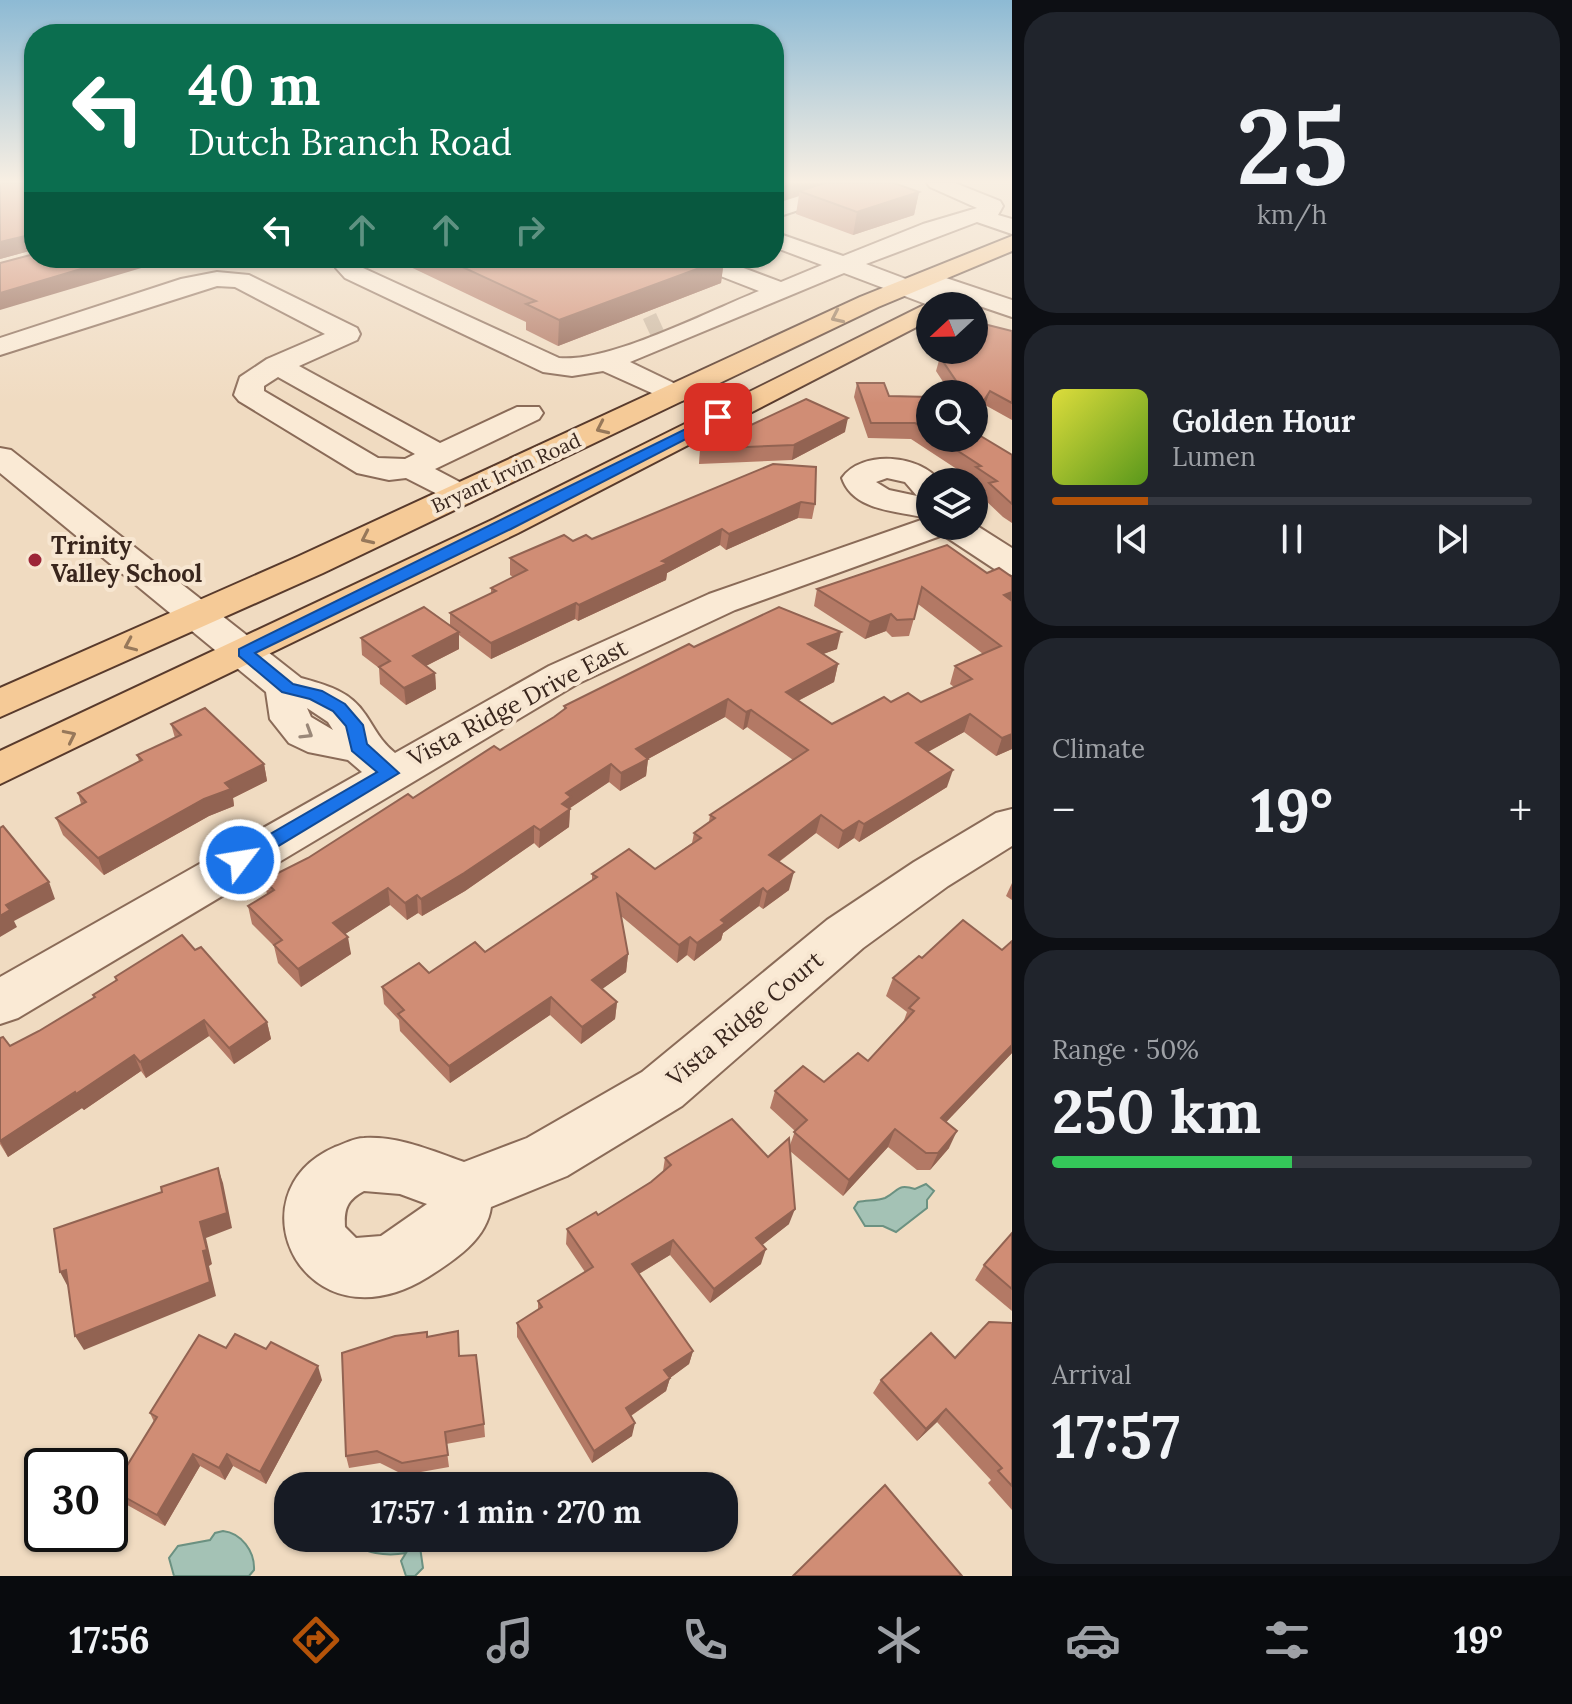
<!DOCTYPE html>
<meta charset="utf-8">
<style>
body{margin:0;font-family:Lora,serif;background:#20242c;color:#f1f3f6;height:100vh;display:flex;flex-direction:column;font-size:30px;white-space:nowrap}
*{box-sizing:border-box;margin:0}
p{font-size:26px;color:#9ea1a6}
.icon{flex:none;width:44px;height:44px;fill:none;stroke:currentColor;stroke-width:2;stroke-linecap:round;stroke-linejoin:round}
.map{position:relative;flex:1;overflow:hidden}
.panel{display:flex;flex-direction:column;gap:12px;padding:12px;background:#0d0f14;width:560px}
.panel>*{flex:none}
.hud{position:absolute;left:24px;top:24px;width:760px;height:244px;border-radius:32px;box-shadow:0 2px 6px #0004;background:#0b6e4f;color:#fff;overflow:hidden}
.needle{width:52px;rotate:248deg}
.controls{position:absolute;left:916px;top:292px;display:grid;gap:16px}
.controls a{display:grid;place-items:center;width:72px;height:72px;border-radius:50%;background:#171b24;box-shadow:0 2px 6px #0004;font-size:40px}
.speed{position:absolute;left:24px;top:1448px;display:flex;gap:16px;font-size:40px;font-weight:700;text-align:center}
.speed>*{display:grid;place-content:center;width:104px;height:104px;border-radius:50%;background:#171b24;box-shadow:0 2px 6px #0004;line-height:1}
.speed .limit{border:4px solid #111;border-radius:12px;background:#fff;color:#111}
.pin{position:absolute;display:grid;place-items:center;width:68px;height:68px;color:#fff;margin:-34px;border-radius:16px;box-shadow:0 4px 12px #0006}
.me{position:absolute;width:88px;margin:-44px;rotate:59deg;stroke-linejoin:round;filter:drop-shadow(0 0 6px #0008)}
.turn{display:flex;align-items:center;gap:28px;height:168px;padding:0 32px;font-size:36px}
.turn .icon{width:104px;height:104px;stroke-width:2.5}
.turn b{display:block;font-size:56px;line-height:68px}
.lanes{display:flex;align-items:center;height:76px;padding:0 32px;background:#0003;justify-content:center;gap:40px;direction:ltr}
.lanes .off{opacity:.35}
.big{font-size:60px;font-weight:700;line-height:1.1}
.panel .tile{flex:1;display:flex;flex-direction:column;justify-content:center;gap:12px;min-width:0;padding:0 28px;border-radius:32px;background:#20242c}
.panel .dial{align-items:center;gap:0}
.dial b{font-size:104px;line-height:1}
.song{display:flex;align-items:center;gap:24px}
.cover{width:96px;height:96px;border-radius:12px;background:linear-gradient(135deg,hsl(60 70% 55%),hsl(90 70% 35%))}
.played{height:8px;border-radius:4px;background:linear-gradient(90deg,#b45309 20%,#363941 20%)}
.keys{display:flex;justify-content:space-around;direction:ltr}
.heat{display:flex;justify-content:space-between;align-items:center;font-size:44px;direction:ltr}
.charge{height:12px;border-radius:6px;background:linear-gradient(90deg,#34c759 50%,#363941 0)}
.trip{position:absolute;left:274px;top:1472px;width:464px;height:80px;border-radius:32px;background:#171b24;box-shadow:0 2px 6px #0004;font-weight:700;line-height:80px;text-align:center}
.dock{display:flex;height:128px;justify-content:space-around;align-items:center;background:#090b0e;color:#9ea1a6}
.dock .icon{width:56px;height:56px}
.dock .on{color:#b45309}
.dock b{font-size:36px;color:#f1f3f6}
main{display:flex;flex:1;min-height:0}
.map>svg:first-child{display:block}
.water{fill:#a4c2b5;stroke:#6b9181;stroke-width:2}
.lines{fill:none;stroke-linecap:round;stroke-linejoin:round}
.minor-tunnel{stroke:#cbb7a0;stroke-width:24;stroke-dasharray:24 12;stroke-linecap:butt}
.minor-casing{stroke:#8a6b58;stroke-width:4}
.major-casing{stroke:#583a2c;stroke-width:4}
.minor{fill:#faead5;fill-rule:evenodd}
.major{fill:#f5ca97;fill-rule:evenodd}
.wall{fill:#b37965}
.shaded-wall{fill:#926352}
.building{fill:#d08d75;stroke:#926352;stroke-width:2}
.oneway{stroke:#97785a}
.oneway2{stroke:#9a8879}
.route{fill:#1a73e8;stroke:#114b97;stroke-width:2}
.poi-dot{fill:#9c2538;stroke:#f7e6d1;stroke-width:3}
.labels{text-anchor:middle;stroke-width:8;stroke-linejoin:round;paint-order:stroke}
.far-street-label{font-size:20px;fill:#39261d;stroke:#f7e6d1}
.poi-label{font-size:24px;font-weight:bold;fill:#39261d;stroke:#f7e6d1;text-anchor:start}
.street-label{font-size:24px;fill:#39261d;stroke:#f7e6d1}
</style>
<main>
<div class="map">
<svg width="1012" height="1576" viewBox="0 0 1012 1576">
<rect width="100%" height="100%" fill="#f0dbc1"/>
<g class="water">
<path d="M926,1184L934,1191L927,1200V1208L896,1232L883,1226H865L854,1208L858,1202C867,1200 877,1201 885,1198C899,1191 897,1183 915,1189Z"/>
<path d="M223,1531C241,1533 255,1551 254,1570L249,1576H174L169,1558L178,1546L210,1540L215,1533Z"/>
<path d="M352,1538H424L420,1547L423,1568L415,1576H406L401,1561L406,1553C389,1556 360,1555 352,1538Z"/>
</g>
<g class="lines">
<path class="minor-tunnel" d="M648,330L661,324"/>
<defs>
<g id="minor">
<path d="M841,183H873L869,187L774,218V204Z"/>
<path d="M927,183H955L1000,201L1003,206L998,215L1012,219V234L977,222L866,264L919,284L916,279L919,274L928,272L1012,300V317L962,300L968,306H931L844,273L630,362L684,388L689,394L684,400L674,403L603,371L572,376L543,372L345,278L336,268L343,258H367L363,268L559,358C609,363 709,311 759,291L687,263L683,258H717L781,282L822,265L774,247V232L843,256L923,224L977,208L930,187Z"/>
<path d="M217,272L249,275L357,328L360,334L357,340L299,366L440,443L517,407H539L543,413L539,419L435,469L471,488L475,495L471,502L459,505L406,478L389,480L357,473L239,401L234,395L240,377L267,359L325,334L235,287L217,286L0,355V338L181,279ZM278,377L415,454L405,459L378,458L264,391V386Z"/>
<path d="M0,448L11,450L301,678C326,685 350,691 365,714C376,730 380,741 395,753L549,666L709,594L927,518C897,511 853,511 842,478C862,449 922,455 940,482H930V526L974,524L1012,548V575L999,572L943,535L735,610L577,684L18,1018L0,1024V977L362,772L348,760L308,752L289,743L270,719L266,692L0,473ZM887,478L905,482L917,496L889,490L876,482ZM307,708L328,722L333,730L311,717Z"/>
<path d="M1012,809V846L948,886L863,948L682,1106L567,1176L491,1207C487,1239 455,1260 428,1277C305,1353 228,1194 335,1147C344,1144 354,1138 364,1138C399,1136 432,1151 464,1162L527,1138L642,1072L827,920L914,862L996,813ZM364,1191L400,1194L427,1204L381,1236L356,1238L345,1227C344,1209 347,1200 364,1191Z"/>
</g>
<g id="major">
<path d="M1012,236V251L878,307L323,573L0,717V688L297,557L860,297Z"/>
<path d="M930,302L940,306H930V320L518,533L0,784V751L494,519Z"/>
</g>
</defs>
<use href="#minor" class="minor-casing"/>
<use href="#major" class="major-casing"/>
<use href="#minor" class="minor"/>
<use href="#major" class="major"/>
</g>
<g class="wall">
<path d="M0,183H34V251L33,250L0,259Z"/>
<path d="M774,183L919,192L914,215L853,235L796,214L799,195L774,204Z"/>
<path d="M400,258H722L724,259L721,283L558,346L526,330V322L400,262Z"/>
<path d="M1012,331V420L985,405L974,424V394H951L936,371L940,357Z"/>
<path d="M857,383L889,396L930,397V438H974L1012,455V523L1003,517L984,499L986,492L974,484V482H971L972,479L911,439L868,438L854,397Z"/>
<path d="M845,432L792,460L699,464L700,449Z"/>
<path d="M773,464L815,504L812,519L798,518L726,550L720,545L667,573L666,580L578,621L575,619L491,659L459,635V649L426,666L435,673L436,689L406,705L380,684L379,668L362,655L361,638L450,626V613L491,593V588L513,577L510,575V558L573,541L592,539Z"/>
<path d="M987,573L1012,577V749L996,756L964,732L928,752L947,787L859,842L854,838L838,849L816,833L779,862L789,890L763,909L759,906L723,933L721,940L694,961L687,955L677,963L621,916L628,954L626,972L602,989L617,1002L615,1019L581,1044L550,1015L450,1083L400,1031L399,1020L384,1004L382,987L429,973L485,952L592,881V874L655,869L692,843L694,833L709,822L710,815L793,760L747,727L743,730L725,717L648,759L646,776L620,791L609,782L570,808L569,827L539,848L534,843L465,891L422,916L418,913L407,920L390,905L345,934L351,954L301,987L278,963L274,946L252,924L248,906L267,894L264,880L308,858L413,798L500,750L554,717L564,710V706L694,647L837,649L823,654L838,664L834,682L798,701L832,724L891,702H921L954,687L950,684L955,666L983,654L918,604L909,636L892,637L886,631L865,639L814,606L817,589Z"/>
<path d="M171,724L264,764L267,781L233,798L234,806L209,816L104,875L63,835L56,818L81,804L78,793L139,761L137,755L175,738Z"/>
<path d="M1012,883V900L1006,896Z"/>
<path d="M1012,941V1053L946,1122L949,1148L930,1170H917L888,1147L843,1196L790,1151L789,1224L762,1245L761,1264L710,1303L670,1255L639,1274L693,1351L689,1364L670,1378L666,1391L631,1416L632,1436L592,1463L517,1337V1323L538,1310V1301L585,1272L566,1244L567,1229L598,1215L651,1182L663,1171L665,1158L768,1157L790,1145L795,1131L770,1108L775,1091L824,1082L868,1061L903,1023L907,1012L886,996L893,978L922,958L1002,950Z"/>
<path d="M195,950L267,1022L271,1039L234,1064L209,1036L146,1078L141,1071L84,1110L82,1108L8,1157L0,1144V1038L10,1046L39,1031L94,998L93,995L116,981L115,977Z"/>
<path d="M1012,1233V1311L975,1280L984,1265Z"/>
<path d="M1012,1323V1510L988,1483L991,1480L937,1422L917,1441L873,1393L881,1380L955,1358Z"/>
<path d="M428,1337L459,1356L484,1424L485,1437L446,1444L449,1467L404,1475L380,1463L349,1468L346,1456Z"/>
<path d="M226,1348L322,1380L266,1484L233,1466L225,1480L200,1466L165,1526L120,1501L112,1490L154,1422L150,1413Z"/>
</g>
<g class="shaded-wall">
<path d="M794,183H829L799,191V195L774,204V190Z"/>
<path d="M919,192L914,215L853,235L857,212Z"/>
<path d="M29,235L33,250L0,259V242Z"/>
<path d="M118,258H175L0,310V293Z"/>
<path d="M724,259L721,283L558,346L559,320Z"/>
<path d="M990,391L985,405L974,424V416Z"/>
<path d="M848,418L845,432L792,460L794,445Z"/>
<path d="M801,502L798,518L726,550L729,534Z"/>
<path d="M722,529L720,545L667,573L666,580L578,621L579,605Z"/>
<path d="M1012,592V607L1004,595Z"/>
<path d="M576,603L575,619L491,659V643Z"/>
<path d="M891,614L886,631L865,639L870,622Z"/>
<path d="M459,632V649L414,672L413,656Z"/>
<path d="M841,632L837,649L804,661L808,644Z"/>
<path d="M838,664L834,682L782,709L786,692Z"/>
<path d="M435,673L436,689L406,705L404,688Z"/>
<path d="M728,699L725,717L648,759L646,776L620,791L621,773L636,749Z"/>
<path d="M751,710L747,727L743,730L746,712Z"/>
<path d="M970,714L964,732L911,761L916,743Z"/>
<path d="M1012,734V749L996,756L1002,738Z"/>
<path d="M264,764L267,781L233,798L234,806L209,816L104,875L98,858L225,783Z"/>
<path d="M611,764L609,782L570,808L569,827L539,848L540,830L562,804L566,793Z"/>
<path d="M953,770L947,787L859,842L864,824Z"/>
<path d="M821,815L816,833L765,872L769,855Z"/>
<path d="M859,821L854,838L838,849L843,831Z"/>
<path d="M534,826V843L465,891L422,916L421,899Z"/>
<path d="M794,872L789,890L763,909L767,892Z"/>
<path d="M49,882L55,899L14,921L17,927L0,937V916L6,905Z"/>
<path d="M388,888L390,905L336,940L333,923Z"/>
<path d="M763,888L759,906L723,933L721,940L694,961L697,943L721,920Z"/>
<path d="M417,895L418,913L407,920L405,903Z"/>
<path d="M348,937L351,954L301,987L298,969Z"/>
<path d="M690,937L687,955L677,963L679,945Z"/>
<path d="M628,954L626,972L591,997L592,980Z"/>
<path d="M551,997L550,1015L450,1083L449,1066Z"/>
<path d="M617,1002L615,1019L581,1044L582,1027Z"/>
<path d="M204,1020L209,1036L146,1078L140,1062Z"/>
<path d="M267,1022L271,1039L234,1064L229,1048Z"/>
<path d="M1012,1045V1053L933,1136L941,1118Z"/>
<path d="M134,1055L141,1071L84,1110L82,1108L8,1157L0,1141Z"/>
<path d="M895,1129L888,1147L843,1196L849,1180Z"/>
<path d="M957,1131L949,1148L930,1170L938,1153Z"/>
<path d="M218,1168L223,1183L232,1228L206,1238L212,1264L209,1266L216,1296L84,1350L75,1336L203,1251L200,1222Z"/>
<path d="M795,1209L789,1224L752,1253L756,1238Z"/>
<path d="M673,1240L670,1255L630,1279L632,1264Z"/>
<path d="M766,1249L761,1264L710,1303L714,1289Z"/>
<path d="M66,1270L68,1287L60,1272Z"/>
<path d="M693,1351L689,1364L670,1378L666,1391L623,1421L626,1408L664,1370Z"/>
<path d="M318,1366L322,1380L266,1484L260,1472Z"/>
<path d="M946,1409L937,1422L917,1441L926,1429Z"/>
<path d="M635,1423L632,1436L592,1463L594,1451Z"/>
<path d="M193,1454L200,1466L165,1526L157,1515Z"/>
<path d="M227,1454L233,1466L225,1480L219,1468Z"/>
</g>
<g class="building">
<path d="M0,183H34V239L29,235L0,242Z"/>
<path d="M774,183H794L774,190Z"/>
<path d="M825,183H894L919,192L857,212L799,191Z"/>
<path d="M34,254V258H118L0,293V263Z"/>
<path d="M443,258H722L724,259L559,320L526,304L536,301Z"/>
<path d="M976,322L1012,331V403L990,391L974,416V394H965L940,357L947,350H974V324Z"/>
<path d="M857,383H884L889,396L930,397V433L915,423H871Z"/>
<path d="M806,399L848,418L794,445L700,449Z"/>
<path d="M974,432L1012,455V504L989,483L997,481L976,467L981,466L938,438H974Z"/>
<path d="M773,464L816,467L815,504L801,502L729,534L722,529L662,561L668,563L579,605L576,603L491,643L450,613L496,591L491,588L527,570L510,558L564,535L573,541L586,535L592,539Z"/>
<path d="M947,545L987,573L999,568L1012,577V592L1004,595L1012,601V734L1002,738L970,714L916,743L953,770L864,824L859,821L843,831L821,815L769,855L794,872L767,892L763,888L721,920L725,923L697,943L690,937L679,945L617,894L628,954L592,980L617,1002L582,1027L551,997L449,1066L398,1014L404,1010L382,987L419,963L429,973L475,942L485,952L597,877L592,874L629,849L655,869L701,838L694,833L715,818L710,815L808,750L751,710L746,712L728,699L636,749L648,759L621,773L611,764L566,793L571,797L562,804L570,809L540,830L534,826L464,873L421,899L417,895L405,903L388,888L333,923L348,937L298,969L274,945L282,940L248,906L274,890L264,880L308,858L408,794L413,798L494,746L500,750L554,717L566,708L564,706L689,644L694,647L779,607L841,632L808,644L838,664L786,692L832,724L884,697L891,702L908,693L921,702L972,679L955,666L1001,646L922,587L914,619L897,620L891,614L870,622L817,589Z"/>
<path d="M424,607L459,632L413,656L435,673L404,688L379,667L390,661L361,638Z"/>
<path d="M205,708L264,764L225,783L231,789L204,799L98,858L56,818L86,802L78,793L142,760L137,755L181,735L171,724Z"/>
<path d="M3,826L49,882L6,905L10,910L0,916V828Z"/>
<path d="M963,920L1002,950L1012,941V1045L941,1118L957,1131L938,1153H926L895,1129L849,1180L794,1132L807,1120L775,1091L803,1066L824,1082L858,1053L868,1061L914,1011L909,1008L919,998L893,978L919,956L922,958Z"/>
<path d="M182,935L195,950L201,947L267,1022L229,1048L204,1020L140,1062L134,1055L76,1094L75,1092L0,1141V1038L3,1037L10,1046L39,1031L95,997L93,995L117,980L115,977Z"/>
<path d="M732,1119L768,1157L789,1138L795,1209L756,1238L766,1249L714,1289L673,1240L632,1264L693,1351L664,1370L670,1378L626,1408L635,1423L594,1451L517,1323L542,1307L538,1301L593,1267L567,1229L596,1212L598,1215L651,1182L671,1165L665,1158Z"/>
<path d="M218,1168L227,1213L200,1222L207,1250L203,1251L210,1282L75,1336L66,1270L60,1272L54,1229L162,1192L161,1187Z"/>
<path d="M1012,1233V1289L984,1265Z"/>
<path d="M989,1322L1012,1323V1486L998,1471L1002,1468L946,1409L926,1429L881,1380L931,1333L955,1358Z"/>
<path d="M458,1331L459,1356L476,1355L484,1424L445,1432L448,1455L402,1463L377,1451L346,1456L342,1353L395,1336L427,1332V1337Z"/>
<path d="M235,1334L266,1349L271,1342L318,1366L260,1472L227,1454L219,1468L193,1454L157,1515L112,1490L157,1417L150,1413L199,1335L226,1348Z"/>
<path d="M885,1485L962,1576H793Z"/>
</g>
<defs><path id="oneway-chevron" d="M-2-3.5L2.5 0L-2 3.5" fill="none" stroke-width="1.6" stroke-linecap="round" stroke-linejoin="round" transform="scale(2)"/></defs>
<g class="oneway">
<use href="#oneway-chevron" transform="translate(837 317) rotate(155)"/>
<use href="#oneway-chevron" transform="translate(602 428) rotate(155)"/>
<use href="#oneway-chevron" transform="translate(367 538) rotate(155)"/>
<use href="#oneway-chevron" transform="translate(130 645) rotate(156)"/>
<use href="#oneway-chevron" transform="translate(70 736) rotate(-26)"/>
</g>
<use class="oneway2" href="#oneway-chevron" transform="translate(307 733) rotate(32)"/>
<linearGradient id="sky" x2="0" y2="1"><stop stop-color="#8dbad4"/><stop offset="0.45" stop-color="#f8efe3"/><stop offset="1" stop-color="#f8efe3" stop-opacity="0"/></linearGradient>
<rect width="1012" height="403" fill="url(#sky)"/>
<path class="route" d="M718,413L723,415V420L511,529L255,653L293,684L322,691L345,704L363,725L367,744L399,773L247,865H234L231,860L234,855L377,772L352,751L346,726L333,711L310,699L282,692L239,656V649Z"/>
<circle class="poi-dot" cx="35" cy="560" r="8"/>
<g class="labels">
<g class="far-street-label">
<text transform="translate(506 473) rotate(-25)" y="7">Bryant Irvin Road</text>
</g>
<g class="poi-label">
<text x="51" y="554">Trinity<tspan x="51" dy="28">Valley School</tspan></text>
</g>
<g class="street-label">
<text transform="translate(518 703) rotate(-28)" y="8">Vista Ridge Drive East</text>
<text transform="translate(745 1019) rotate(-40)" y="8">Vista Ridge Court</text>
</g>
</g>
</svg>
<div class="controls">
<a><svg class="needle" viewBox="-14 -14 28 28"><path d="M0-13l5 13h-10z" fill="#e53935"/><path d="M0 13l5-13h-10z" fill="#9ea1a6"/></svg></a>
<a><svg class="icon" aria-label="search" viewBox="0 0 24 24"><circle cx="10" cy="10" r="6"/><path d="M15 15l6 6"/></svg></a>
<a><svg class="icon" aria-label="layers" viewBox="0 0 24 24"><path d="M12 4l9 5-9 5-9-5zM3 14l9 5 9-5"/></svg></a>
</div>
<div class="speed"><div class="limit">30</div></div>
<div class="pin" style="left:718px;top:417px;background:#d93025"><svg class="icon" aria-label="arrive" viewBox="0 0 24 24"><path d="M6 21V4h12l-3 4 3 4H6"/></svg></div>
<svg class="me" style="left:240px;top:860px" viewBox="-20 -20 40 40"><circle r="17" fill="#1a73e8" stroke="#fff" stroke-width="3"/><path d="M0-11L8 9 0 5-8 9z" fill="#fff"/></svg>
<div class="trip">17:57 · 1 min · 270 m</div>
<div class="hud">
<div class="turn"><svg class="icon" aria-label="left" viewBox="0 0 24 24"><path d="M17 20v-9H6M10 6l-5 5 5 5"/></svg><div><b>40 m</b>Dutch Branch Road</div></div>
<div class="lanes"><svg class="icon" aria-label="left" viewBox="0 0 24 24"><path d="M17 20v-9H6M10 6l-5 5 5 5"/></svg><svg class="icon off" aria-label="ahead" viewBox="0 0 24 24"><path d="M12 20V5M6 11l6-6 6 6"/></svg><svg class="icon off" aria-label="ahead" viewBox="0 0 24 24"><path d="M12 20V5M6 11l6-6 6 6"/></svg><svg class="icon off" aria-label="right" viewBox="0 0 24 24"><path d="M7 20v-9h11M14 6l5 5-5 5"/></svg></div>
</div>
</div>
<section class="panel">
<div class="tile dial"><b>25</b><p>km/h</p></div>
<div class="tile">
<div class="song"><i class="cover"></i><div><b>Golden Hour</b><p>Lumen</p></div></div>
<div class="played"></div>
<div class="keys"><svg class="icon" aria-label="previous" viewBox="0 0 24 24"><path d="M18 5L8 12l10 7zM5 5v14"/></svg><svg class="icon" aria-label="pause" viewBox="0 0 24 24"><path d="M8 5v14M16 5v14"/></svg><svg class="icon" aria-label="next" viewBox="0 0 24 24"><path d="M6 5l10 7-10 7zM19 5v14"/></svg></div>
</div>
<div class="tile"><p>Climate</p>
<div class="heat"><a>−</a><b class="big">19°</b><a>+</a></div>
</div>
<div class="tile"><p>Range · 50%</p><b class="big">250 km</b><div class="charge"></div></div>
<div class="tile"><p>Arrival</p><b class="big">17:57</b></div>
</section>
</main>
<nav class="dock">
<b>17:56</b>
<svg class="icon on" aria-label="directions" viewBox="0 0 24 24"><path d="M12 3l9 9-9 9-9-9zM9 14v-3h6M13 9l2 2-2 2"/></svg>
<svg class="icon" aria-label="music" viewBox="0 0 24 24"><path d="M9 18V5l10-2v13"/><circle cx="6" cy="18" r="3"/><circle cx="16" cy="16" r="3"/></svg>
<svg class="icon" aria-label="phone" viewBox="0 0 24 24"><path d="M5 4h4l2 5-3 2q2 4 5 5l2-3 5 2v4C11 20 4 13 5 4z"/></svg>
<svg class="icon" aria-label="climate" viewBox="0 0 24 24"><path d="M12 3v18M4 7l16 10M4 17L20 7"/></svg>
<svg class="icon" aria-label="car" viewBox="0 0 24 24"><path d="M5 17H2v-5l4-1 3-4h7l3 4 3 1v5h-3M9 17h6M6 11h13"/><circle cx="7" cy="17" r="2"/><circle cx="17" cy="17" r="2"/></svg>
<svg class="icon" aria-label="filters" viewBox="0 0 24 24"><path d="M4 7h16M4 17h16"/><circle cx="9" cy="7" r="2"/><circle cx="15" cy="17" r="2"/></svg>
<b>19°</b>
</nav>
